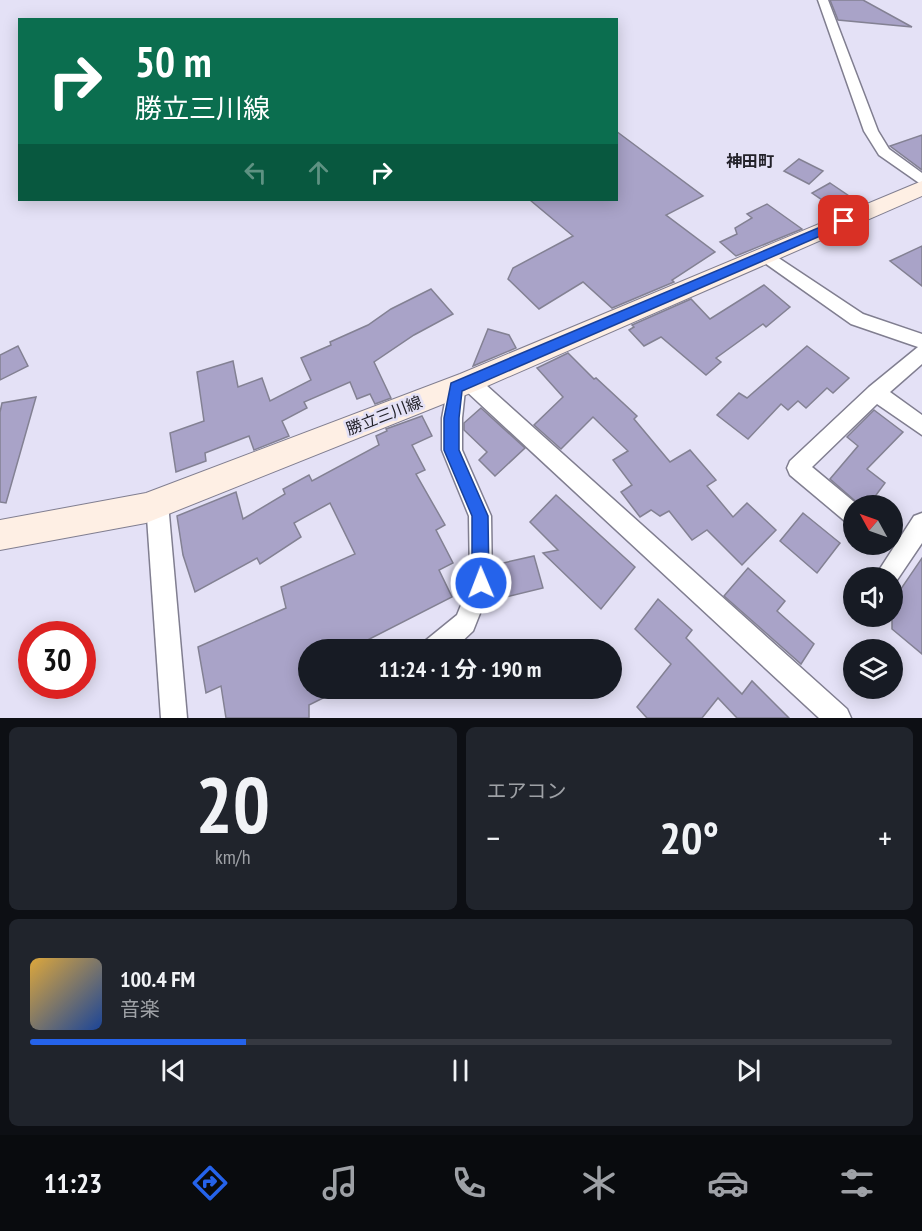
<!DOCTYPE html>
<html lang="ja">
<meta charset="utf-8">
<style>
body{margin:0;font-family:"PT Sans Narrow","Noto Sans JP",sans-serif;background:#20242c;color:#f1f3f6;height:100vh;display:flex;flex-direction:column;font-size:22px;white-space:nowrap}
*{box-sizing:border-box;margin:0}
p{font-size:20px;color:#9ea1a6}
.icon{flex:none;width:33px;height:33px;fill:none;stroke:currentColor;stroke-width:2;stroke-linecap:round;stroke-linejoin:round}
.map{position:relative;height:718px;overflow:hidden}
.sheet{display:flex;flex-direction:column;gap:9px;padding:9px;background:#0d0f14;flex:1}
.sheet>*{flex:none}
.top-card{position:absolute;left:18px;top:18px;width:600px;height:183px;border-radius:0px;box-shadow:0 3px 15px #0003;background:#0b6e4f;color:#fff;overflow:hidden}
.needle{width:39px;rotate:310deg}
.fabs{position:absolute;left:843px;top:495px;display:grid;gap:12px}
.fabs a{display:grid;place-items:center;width:60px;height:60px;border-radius:50%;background:#171b24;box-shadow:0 3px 15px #0003;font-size:30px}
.speed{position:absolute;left:18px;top:621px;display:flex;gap:12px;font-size:30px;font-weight:700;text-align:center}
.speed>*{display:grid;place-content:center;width:78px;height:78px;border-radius:50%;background:#171b24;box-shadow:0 3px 15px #0003;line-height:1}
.speed .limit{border:9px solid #d22;background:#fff;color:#111}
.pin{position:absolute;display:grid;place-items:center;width:51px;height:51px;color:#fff;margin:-26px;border-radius:12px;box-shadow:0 3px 9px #0006}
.me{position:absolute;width:66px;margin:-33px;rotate:359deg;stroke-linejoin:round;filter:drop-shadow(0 0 4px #0008)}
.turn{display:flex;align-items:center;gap:21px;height:126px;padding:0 18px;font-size:27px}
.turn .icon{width:78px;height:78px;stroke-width:2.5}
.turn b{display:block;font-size:42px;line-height:51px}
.lanes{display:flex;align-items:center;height:57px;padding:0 18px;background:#0003;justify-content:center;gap:30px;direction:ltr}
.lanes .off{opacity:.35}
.big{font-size:45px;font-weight:700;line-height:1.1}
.sheet .widget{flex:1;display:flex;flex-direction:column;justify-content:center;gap:9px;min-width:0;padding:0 21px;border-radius:9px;background:#20242c}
.sheet .dial{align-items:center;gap:0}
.dial b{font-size:78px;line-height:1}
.song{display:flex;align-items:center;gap:18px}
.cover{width:72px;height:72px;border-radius:9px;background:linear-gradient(135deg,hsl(40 70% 55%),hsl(220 70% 35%))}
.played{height:6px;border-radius:3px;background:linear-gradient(90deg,#2563eb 25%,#363941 25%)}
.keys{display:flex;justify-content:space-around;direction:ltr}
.heat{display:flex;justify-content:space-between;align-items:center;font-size:33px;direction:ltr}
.sheet .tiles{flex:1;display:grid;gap:9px;grid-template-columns:1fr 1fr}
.widget:last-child{grid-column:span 2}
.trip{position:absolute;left:298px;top:639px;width:324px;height:60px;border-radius:30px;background:#171b24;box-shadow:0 3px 15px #0003;font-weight:700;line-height:60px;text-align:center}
.tabs{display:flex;height:96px;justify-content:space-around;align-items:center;background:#090b0e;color:#9ea1a6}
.tabs .icon{width:42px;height:42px}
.tabs .selected{color:#2563eb}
.tabs b{font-size:27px;color:#f1f3f6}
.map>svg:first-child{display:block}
.building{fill:#a9a3c8;stroke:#838193;stroke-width:1.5}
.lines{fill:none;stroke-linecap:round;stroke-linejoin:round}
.minor-casing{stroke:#807e90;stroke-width:3}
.secondary-casing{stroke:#807e90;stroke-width:2}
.minor{fill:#fff;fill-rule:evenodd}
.secondary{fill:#feefe4;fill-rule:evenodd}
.route{fill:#2563eb;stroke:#184099;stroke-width:1.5}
.labels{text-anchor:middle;stroke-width:5;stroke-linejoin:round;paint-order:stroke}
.far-quarter-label{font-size:16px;font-weight:bold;fill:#23222a;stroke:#e4e1f6}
.street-label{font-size:16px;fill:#23222a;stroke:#e4e1f6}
</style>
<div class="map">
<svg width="922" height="718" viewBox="0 0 922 718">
<rect width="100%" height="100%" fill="#e4e1f6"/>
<g class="building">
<path d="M830,0H863L912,27L838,20Z"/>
<path d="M616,131L703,196L666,215L715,252L672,280L674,282L612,308L583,282L539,309L508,279L513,268L573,236L530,200H616Z"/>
<path d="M922,135V170L890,146Z"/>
<path d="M799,159L823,171L809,184L784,171Z"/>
<path d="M830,183L855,200L837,210L812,193Z"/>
<path d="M767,204L802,229L736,256L720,242L737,234L735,228L752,218L747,214Z"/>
<path d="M922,246V286L890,261Z"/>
<path d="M764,285L790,307L766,327L763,324L716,358L721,362L706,375L661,337L644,346L629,330L634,327L632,325L691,299L710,319Z"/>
<path d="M431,289L453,314L414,335L374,362L391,398L375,404L370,394L357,399L350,382L304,402L307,408L282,421L289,436L254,450L249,436L205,453L206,461L176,472L170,433L204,421L197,372L233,361L238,387L262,378L270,401L311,380L301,358L331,345L330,342L368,325L391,309Z"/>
<path d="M488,329L509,335L516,348L473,366Z"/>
<path d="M18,346L28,366L0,380V355Z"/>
<path d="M807,346L849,378L833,393L827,388L806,408L798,401L788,410L781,404L748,439L717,415L739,393L747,398Z"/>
<path d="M568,353L594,379L596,378L637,416L634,419L670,462L690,450L716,480L707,486L733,517L747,503L776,530L742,565L707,530L692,540L669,511L660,516L651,510L640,517L621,492L632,485L613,460L628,451L593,417L561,449L534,425L563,397L537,368Z"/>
<path d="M36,397L6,503L0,502V412L2,403Z"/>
<path d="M481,408L525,448L495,476L479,460L487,452L464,430V423Z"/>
<path d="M874,410L903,432L867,469L885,483L868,506H861L830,479L858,446L847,437Z"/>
<path d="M422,416L432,436L412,445L425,470L416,474L445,525L436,530L453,563L439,570L452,597L348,650H309V688H343L309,705V718H226L221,686L206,693L198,647L286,608L281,587L355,554L330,503L294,523L301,537L260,564L257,558L195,592L183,555L177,516L236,492L243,519L285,494L283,489L309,475L312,481L379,445L376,436L387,431L386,429Z"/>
<path d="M556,495L635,567L601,609L543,553L558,550L530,522Z"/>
<path d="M803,513L840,543L817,573L780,541Z"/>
<path d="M534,556L543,588L493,600L491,592L494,583V565Z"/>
<path d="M922,558V654L892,629V602Z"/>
<path d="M748,568L785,601L777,611L814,644L801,664L724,596Z"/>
<path d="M658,599L692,630L686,638L742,694L752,681L789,718H737L718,698L702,718H647L637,707L671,664L635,629Z"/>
</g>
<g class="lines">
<defs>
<g id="minor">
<path d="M818,0H828L878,131L889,149L922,173V185L879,155L864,131Z"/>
<path d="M765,249L863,314L922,334V364L890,392L922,415V435L877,404L812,467L859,506H854V525L846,522L790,475L787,468L790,461L869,387L918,347L851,324L759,259L757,255L759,251Z"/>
<path d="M469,374L476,376L847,709L851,718H819L465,390L462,418V450L491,516L492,583L473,631L453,650H422L425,641L457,615L470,583L469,516L442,450V418L449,381L456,379L460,381L462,376Z"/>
<path d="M157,493L164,496L168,503L187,718H161L146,503L150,496Z"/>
<path d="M922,513V543L893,586L892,578H874L914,516Z"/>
</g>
<path id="secondary" d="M922,181V196L478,390L146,523L0,550V520L146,493L460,374Z"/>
</defs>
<use href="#minor" class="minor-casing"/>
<use href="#secondary" class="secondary-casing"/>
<use href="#minor" class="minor"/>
<use href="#secondary" class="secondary"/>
</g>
<path class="route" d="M844,217L848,219V224L462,391L459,418V450L488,516L489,583L487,589L481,592L475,589L472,583V516L444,450V418L451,383Z"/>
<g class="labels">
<g class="far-quarter-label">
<text x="750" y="167">神田町</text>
</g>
<g class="street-label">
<text transform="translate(384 415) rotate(-21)" y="6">勝立三川線</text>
</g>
</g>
</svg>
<div class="fabs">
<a><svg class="needle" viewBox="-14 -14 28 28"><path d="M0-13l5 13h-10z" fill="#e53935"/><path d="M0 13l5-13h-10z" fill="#9ea1a6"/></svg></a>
<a><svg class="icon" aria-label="sound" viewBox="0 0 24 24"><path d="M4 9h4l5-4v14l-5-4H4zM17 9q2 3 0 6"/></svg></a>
<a><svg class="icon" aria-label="layers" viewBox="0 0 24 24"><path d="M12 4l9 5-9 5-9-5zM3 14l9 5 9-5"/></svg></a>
</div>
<div class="speed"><div class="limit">30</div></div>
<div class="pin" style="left:844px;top:221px;background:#d93025"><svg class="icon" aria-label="arrive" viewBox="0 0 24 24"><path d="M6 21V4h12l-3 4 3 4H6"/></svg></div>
<svg class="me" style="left:481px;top:583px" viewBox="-20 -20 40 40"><circle r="17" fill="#2563eb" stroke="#fff" stroke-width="3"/><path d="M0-11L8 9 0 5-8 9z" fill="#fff"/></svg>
<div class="trip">11:24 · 1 分 · 190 m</div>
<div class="top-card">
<div class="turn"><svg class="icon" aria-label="right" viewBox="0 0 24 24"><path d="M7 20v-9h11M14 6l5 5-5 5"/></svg><div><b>50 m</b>勝立三川線</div></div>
<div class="lanes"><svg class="icon off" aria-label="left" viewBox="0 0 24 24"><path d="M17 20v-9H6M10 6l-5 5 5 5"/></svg><svg class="icon off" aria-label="ahead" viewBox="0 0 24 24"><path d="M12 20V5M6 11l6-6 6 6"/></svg><svg class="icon" aria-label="right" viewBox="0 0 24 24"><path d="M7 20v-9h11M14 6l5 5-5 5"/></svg></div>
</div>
</div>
<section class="sheet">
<div class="tiles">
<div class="widget dial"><b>20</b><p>km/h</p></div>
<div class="widget"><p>エアコン</p>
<div class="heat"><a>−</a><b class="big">20°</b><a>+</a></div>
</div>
<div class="widget">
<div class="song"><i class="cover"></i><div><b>100.4 FM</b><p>音楽</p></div></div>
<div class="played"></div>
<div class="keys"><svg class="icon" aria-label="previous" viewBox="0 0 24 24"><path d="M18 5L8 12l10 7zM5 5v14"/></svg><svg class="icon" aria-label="pause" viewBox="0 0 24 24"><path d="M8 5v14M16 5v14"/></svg><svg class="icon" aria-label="next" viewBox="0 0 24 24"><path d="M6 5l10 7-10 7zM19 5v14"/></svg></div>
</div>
</div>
</section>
<nav class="tabs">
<b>11:23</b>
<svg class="icon selected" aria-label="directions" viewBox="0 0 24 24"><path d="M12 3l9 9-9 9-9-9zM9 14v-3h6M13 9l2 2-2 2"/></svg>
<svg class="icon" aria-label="music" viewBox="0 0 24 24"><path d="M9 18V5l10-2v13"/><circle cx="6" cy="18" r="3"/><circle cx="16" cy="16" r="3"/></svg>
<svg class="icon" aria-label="phone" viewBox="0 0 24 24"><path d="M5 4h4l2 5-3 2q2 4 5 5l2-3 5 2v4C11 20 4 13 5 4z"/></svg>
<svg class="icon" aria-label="climate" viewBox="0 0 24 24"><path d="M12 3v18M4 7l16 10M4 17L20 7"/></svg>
<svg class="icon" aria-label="car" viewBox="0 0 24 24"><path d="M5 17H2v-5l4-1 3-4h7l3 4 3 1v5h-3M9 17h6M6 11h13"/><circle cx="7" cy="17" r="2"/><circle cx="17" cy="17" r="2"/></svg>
<svg class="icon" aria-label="filters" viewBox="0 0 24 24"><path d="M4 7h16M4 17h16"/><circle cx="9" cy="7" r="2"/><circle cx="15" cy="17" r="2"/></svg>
</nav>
